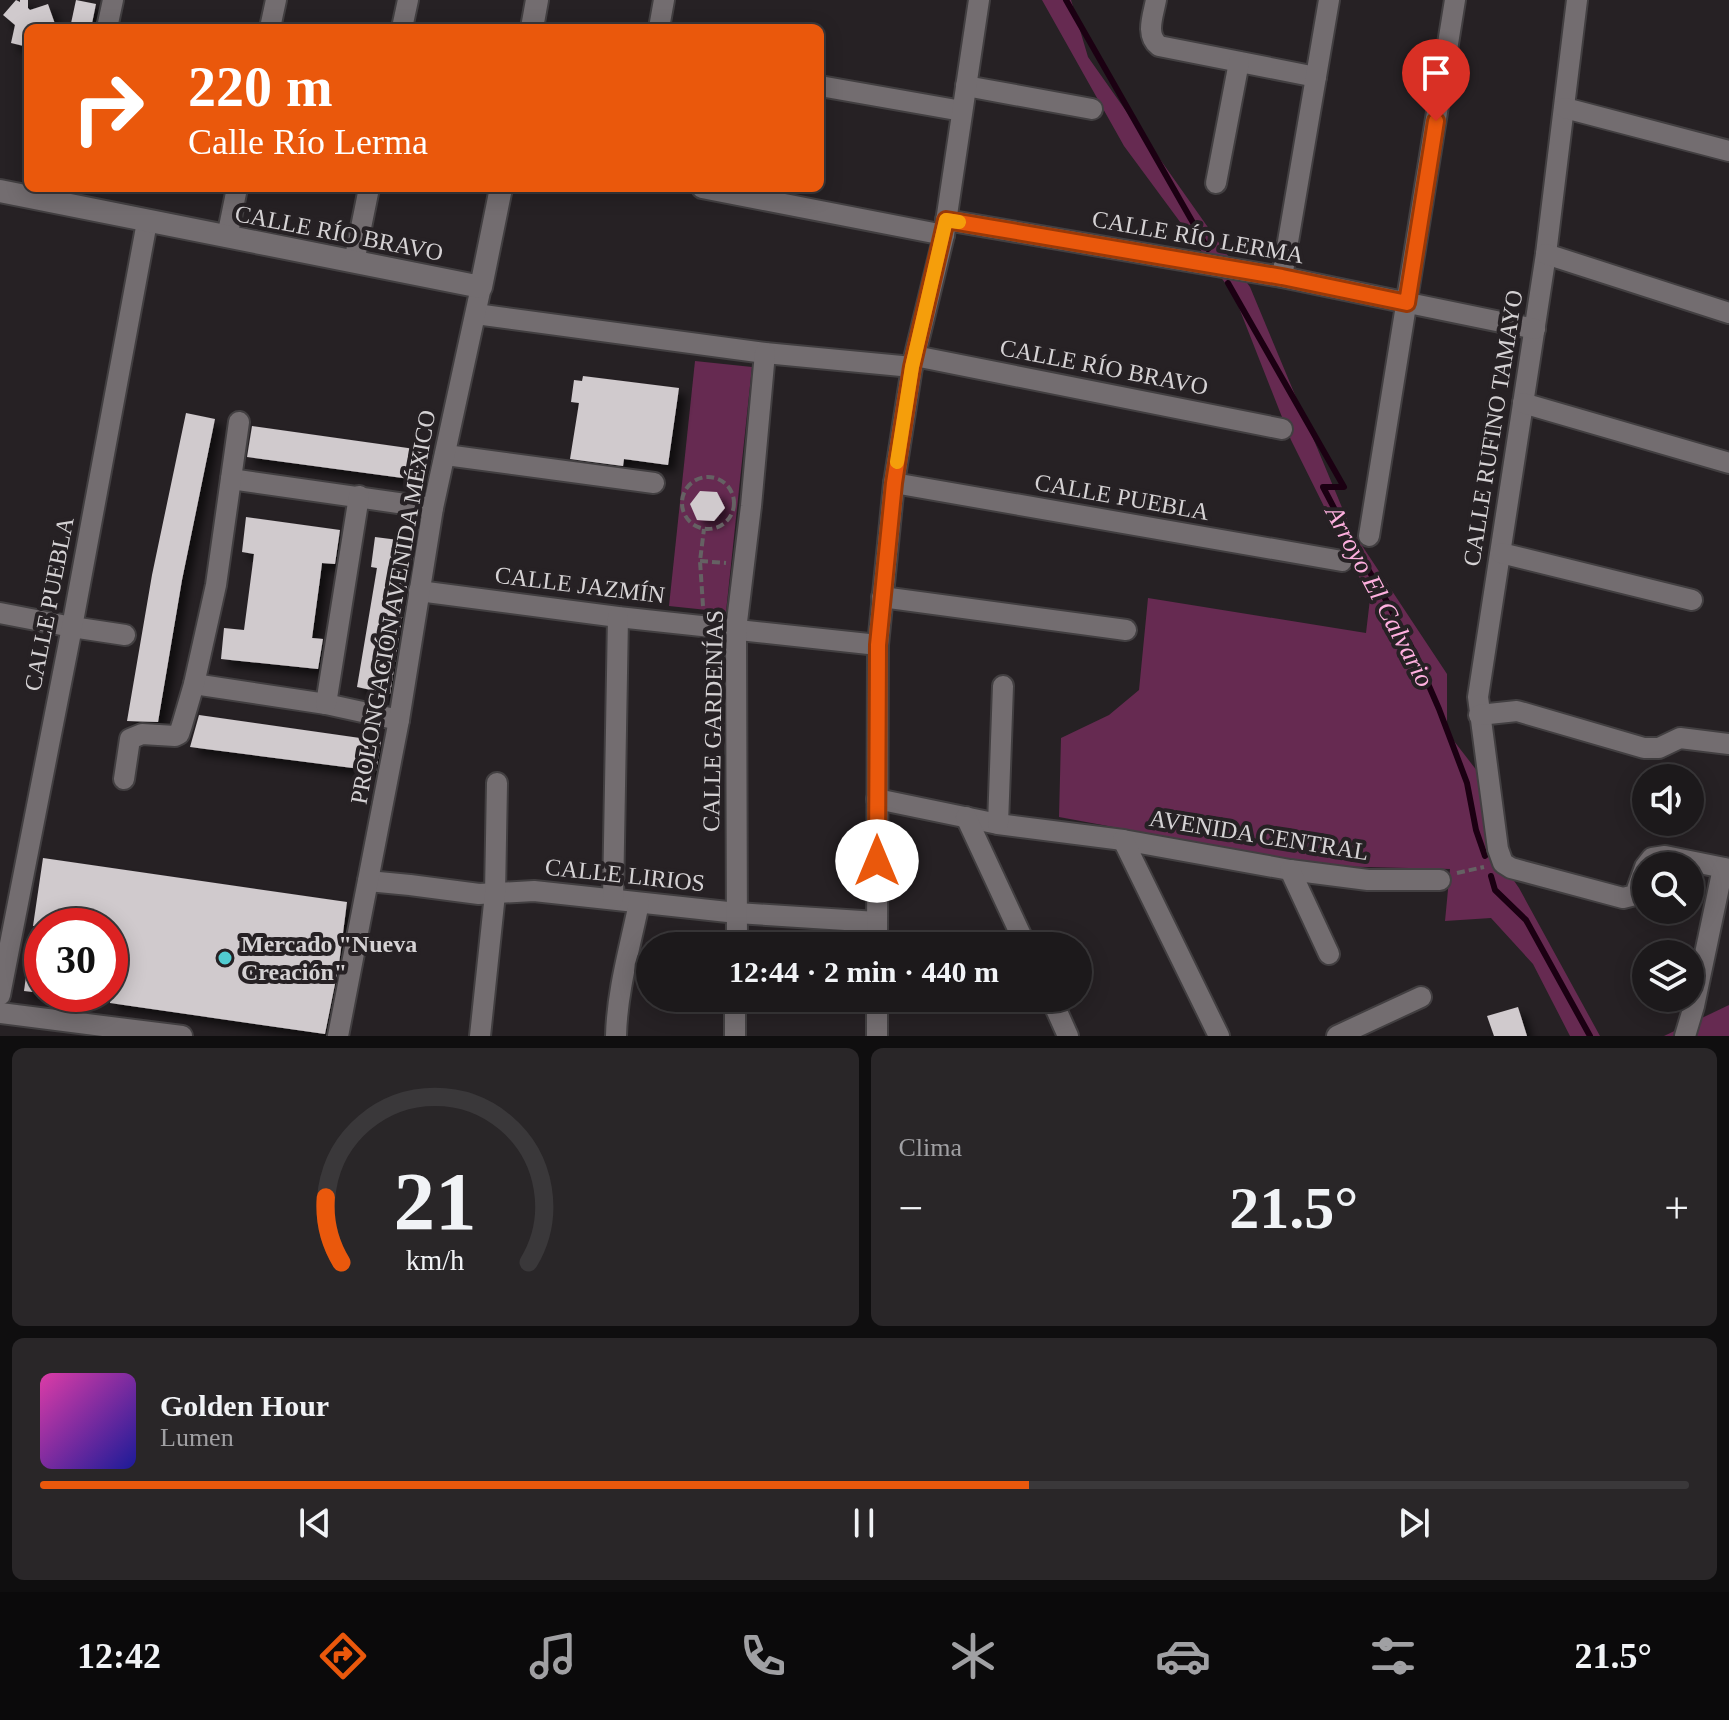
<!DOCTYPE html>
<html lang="es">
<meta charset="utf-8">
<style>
body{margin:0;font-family:"Times New Roman",serif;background:#292628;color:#f1f3f6;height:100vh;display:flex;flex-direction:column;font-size:30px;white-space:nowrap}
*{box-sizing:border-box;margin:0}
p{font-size:26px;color:#a0a0a3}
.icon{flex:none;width:44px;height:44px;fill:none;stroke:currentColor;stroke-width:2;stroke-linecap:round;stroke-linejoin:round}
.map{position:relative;height:1036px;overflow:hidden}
.details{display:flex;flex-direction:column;gap:12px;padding:12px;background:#0f0e0f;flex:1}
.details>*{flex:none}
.top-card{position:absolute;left:24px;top:24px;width:800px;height:168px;border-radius:12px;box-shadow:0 4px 20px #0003,0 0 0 2px #3a383a;background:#ea580c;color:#fff;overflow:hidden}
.controls{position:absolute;left:1632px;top:764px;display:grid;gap:16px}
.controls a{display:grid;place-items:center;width:72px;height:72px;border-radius:50%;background:#1c191b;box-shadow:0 4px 20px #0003,0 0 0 2px #3a383a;font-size:40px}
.speed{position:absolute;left:24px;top:908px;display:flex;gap:16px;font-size:40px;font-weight:700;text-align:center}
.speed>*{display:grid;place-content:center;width:104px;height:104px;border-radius:50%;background:#1c191b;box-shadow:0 4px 20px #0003,0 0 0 2px #3a383a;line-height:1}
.speed .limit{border:12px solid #d22;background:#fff;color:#111}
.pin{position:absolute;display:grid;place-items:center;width:68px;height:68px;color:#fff;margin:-82px -34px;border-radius:50% 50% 50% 0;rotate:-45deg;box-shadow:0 0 8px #0007}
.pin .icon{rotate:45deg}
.me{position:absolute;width:88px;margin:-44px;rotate:0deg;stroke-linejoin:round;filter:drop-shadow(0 0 6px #0008)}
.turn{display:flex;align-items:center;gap:28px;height:168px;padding:0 32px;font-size:36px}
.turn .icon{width:104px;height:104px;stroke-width:2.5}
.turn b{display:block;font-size:56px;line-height:68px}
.big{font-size:60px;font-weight:700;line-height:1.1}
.details .widget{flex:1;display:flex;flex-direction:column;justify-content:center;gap:12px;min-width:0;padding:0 28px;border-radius:12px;background:#292628}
.details .dial{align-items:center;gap:0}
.dial svg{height:208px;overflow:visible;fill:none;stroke:#3a383a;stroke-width:7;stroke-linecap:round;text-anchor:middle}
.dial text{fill:#f1f3f6;stroke:none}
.song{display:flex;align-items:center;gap:24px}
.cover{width:96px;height:96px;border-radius:12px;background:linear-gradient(135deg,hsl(320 70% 55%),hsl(240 70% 35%))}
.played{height:8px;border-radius:4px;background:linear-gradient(90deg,#ea580c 60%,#3a383a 60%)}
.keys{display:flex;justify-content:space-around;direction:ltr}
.heat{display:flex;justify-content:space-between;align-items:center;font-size:44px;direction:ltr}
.details .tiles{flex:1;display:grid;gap:12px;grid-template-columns:1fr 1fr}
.widget:last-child{grid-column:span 2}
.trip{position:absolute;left:636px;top:932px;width:456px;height:80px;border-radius:40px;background:#1c191b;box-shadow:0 4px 20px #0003,0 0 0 2px #3a383a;font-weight:700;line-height:80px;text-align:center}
.dock{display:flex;height:128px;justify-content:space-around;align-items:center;background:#0b0a0b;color:#a0a0a3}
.dock .icon{width:56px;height:56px}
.dock .selected{color:#ea580c}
.dock b{font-size:36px;color:#f1f3f6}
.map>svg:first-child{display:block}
.green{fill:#662a51}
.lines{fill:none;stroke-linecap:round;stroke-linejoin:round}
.stream{stroke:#1b0012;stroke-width:6}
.building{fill:#d0cacd;filter:url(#shadow)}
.minor-casing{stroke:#423f41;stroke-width:24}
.tertiary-casing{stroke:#423f41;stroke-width:26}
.path{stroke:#656163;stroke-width:4;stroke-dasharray:8 4;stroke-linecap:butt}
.minor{stroke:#736d70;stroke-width:20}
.tertiary{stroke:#736d70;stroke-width:22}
.route-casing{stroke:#983908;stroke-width:20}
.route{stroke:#ea580c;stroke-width:14}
.slow{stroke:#f59e0b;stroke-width:14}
.poi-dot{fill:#51ccd1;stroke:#262124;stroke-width:3}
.labels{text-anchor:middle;stroke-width:8;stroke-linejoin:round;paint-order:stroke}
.street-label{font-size:24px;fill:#d5d2d4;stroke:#262124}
.poi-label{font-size:24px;font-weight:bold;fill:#d5d2d4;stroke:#262124;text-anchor:start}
.water-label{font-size:26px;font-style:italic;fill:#feb0df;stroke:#262124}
</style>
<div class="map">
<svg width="1729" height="1036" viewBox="0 0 1729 1036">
<defs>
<filter id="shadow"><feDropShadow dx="7" dy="7" stdDeviation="4" flood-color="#0009"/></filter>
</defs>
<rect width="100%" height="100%" fill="#262124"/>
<g class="green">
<path d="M1042,0H1071L1088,57L1250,287L1351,529L1447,674V732L1481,776L1492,849L1519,888L1600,1036H1570L1533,964L1491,918L1445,921L1450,869L1325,866L1059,817L1061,738L1109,715L1139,690L1148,598L1366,633L1370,599L1291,440L1234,295L1124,146Z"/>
<path d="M695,361L752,367L726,612L669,606Z"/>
<path d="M1729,1005V1036H1664Z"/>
</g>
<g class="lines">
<g class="stream">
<path d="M1066,0L1208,249"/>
<path d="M1228,283L1344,487H1323L1355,548L1380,589L1416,656L1439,709L1467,783L1476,830L1485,856"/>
<path d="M1491,876L1495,890L1526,920L1590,1036"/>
</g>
</g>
<g class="building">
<path d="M16,0L20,2V0H28V8L30,10L48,4L55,24L44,28H28V47L11,43L15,25L3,15Z"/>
<path d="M76,0L96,4L91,28H70Z"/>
<path d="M583,376L679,388L668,465L624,459L623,466L570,459L579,403L571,402L574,380L582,381Z"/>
<path d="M186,413L215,419L182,580L158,722L127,721L152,575Z"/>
<path d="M252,426L429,451L425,481L247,457Z"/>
<path d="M700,491L717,492L725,508L714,521L697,520L690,504Z"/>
<path d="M246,517L340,530L335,564L322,563L320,579L312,638L323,639L318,669L221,659L224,628L244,630L254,554L242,552Z"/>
<path d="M375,537L414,542L390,694L357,687L377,568L371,567Z"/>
<path d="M199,715L381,741L376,771L190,747Z"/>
<path d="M43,858L347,902L339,964L325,1034L110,1003V926H33Z"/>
<path d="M32,932L42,933V993L24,991Z"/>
<path d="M1518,1007L1527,1036H1494L1487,1016Z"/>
</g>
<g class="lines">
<defs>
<g id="minor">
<path d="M1156,0C1153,16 1145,35 1159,46L1316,77"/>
<path d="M1577,0L1546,254L1478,697L1498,849L1503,863L1511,868L1623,898L1635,895L1645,867L1652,858L1665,856L1729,869"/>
<path d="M107,28L113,0"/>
<path d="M270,28L276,0"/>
<path d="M402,28L408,0"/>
<path d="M659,28L664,0"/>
<path d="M820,86L962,111"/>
<path d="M966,86L1092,109"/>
<path d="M1565,108L1729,151"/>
<path d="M1216,183L1239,62"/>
<path d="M702,188L944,235"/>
<path d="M946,220L1282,277L1535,329"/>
<path d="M227,237L237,188"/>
<path d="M1546,254L1729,313"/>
<path d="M354,262L369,188"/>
<path d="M1282,277L1329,0"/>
<path d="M476,314L765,353L912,367"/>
<path d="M915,356L1282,429"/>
<path d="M1523,403L1729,463"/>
<path d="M446,455L654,483"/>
<path d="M231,479L433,508"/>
<path d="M894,483L1342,561"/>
<path d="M1369,536L1455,0"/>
<path d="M1501,553L1692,600"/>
<path d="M419,591L618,617L878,645"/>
<path d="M882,597L1126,630"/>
<path d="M0,613L72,627L125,635"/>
<path d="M194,684L326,704L399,720"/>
<path d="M326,704L359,496"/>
<path d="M1479,715L1517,711L1644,748H1659L1680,738L1729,744"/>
<path d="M124,779L130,739L142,734L175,736L179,734L182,725L194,684L216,585L239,422"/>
<path d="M877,799L998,824L1123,840L1290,870L1368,880H1440"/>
<path d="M966,817L1026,946"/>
<path d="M998,824L1003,686"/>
<path d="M1123,840L1219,1036"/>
<path d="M1290,870L1329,954"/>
<path d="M368,881L410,885L479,894L534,891L737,913L877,922"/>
<path d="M613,899L618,617"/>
<path d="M737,946L736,630L751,506L765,353"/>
<path d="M877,946L878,645L894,483L912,367L944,235L979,0"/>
<path d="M0,995L72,627L147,222"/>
<path d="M877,998V1036"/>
<path d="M1051,998L1068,1036"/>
<path d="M0,1013L182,1036"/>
<path d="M338,1036L399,720L433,508L481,287"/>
<path d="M480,1036L495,894L497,783"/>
<path d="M616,1036C617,991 630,947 639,903"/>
<path d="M735,1036V998"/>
<path d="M1337,1036L1421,997"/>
<path d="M1685,1036L1694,1006L1723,868"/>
</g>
<g id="tertiary">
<path d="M532,28L537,0"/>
<path d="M0,191L481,287L501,188"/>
</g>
</defs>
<use href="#minor" class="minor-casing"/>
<use href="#tertiary" class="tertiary-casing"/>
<g class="path">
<circle cx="708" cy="503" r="26"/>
<path d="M700,561L726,563"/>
<path d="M703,606L700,561L704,529"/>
<path d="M1457,873L1484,867"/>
</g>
<use href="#minor" class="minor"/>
<use href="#tertiary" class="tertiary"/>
</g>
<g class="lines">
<defs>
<path id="route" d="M877,861L878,645L894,483L912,367L946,220L1282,277L1407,303L1436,121"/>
</defs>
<use href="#route" class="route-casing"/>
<use href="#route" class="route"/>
<path class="slow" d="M897,462L912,367L946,220L959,222"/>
</g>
<circle class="poi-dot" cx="225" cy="958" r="8"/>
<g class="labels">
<g class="street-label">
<text transform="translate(339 233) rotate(11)" y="8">CALLE RÍO BRAVO</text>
<text transform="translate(1198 237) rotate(10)" y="8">CALLE RÍO LERMA</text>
<text transform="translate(1104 367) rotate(11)" y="8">CALLE RÍO BRAVO</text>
<text transform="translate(1493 428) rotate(-81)" y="8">CALLE RUFINO TAMAYO</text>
<text transform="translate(1122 497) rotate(10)" y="8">CALLE PUEBLA</text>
<text transform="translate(580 585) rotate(7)" y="8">CALLE JAZMÍN</text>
<text transform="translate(49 604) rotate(-79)" y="8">CALLE PUEBLA</text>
<text transform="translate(393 607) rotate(-80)" y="8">PROLONGACIÓN AVENIDA MÉXICO</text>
<text transform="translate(713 721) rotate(-89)" y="8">CALLE GARDENÍAS</text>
<text transform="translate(1259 835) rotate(9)" y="8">AVENIDA CENTRAL</text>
<text transform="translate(625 875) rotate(6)" y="8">CALLE LIRIOS</text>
</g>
<g class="poi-label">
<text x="241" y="952">Mercado "Nueva<tspan x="241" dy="28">Creación"</tspan></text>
</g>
<g class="water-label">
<text transform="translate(1380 596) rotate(62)" y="9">Arroyo El Calvario</text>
</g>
</g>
</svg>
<div class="controls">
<a><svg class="icon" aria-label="sound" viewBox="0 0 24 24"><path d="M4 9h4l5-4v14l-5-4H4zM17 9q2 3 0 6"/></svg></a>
<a><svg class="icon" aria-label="search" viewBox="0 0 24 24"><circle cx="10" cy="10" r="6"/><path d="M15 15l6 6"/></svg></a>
<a><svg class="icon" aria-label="layers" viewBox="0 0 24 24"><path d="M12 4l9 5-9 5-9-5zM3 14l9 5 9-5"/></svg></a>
</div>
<div class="speed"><div class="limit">30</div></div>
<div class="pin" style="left:1436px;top:121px;background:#d93025"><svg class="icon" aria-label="arrive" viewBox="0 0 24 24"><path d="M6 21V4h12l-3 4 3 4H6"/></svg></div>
<svg class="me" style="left:877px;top:861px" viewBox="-20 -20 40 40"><circle r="19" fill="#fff"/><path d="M0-13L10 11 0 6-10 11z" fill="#ea580c"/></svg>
<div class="trip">12:44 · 2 min · 440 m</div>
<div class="top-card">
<div class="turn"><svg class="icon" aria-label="right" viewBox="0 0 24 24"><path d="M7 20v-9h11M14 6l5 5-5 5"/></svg><div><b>220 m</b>Calle Río Lerma</div></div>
</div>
</div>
<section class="details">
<div class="tiles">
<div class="widget dial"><svg viewBox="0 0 100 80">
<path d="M14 69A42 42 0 1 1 86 69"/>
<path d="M14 69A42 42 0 0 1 8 44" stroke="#ea580c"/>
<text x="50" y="56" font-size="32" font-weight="700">21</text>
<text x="50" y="72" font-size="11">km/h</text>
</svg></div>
<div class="widget"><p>Clima</p>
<div class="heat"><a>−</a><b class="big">21.5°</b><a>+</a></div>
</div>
<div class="widget">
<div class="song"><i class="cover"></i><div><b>Golden Hour</b><p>Lumen</p></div></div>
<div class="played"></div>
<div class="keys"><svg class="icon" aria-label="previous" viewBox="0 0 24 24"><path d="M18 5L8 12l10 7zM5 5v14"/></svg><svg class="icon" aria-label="pause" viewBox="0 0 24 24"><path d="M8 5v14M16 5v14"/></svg><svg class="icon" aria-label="next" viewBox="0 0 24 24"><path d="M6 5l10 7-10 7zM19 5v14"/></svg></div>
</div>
</div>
</section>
<nav class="dock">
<b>12:42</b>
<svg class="icon selected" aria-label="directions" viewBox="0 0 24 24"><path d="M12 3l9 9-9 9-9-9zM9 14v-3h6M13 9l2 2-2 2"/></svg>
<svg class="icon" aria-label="music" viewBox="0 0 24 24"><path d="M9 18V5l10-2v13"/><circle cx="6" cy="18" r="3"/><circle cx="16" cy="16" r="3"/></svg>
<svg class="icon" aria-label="phone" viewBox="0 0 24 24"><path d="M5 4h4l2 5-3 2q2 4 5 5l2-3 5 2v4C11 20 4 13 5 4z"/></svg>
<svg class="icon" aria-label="climate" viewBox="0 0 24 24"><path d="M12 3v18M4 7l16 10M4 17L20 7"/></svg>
<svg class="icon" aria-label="car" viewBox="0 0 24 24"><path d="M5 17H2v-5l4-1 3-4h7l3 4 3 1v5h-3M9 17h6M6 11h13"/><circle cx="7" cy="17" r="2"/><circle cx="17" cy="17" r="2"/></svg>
<svg class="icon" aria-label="filters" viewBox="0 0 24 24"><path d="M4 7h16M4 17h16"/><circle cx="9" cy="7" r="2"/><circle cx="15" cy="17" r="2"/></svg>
<b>21.5°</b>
</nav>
